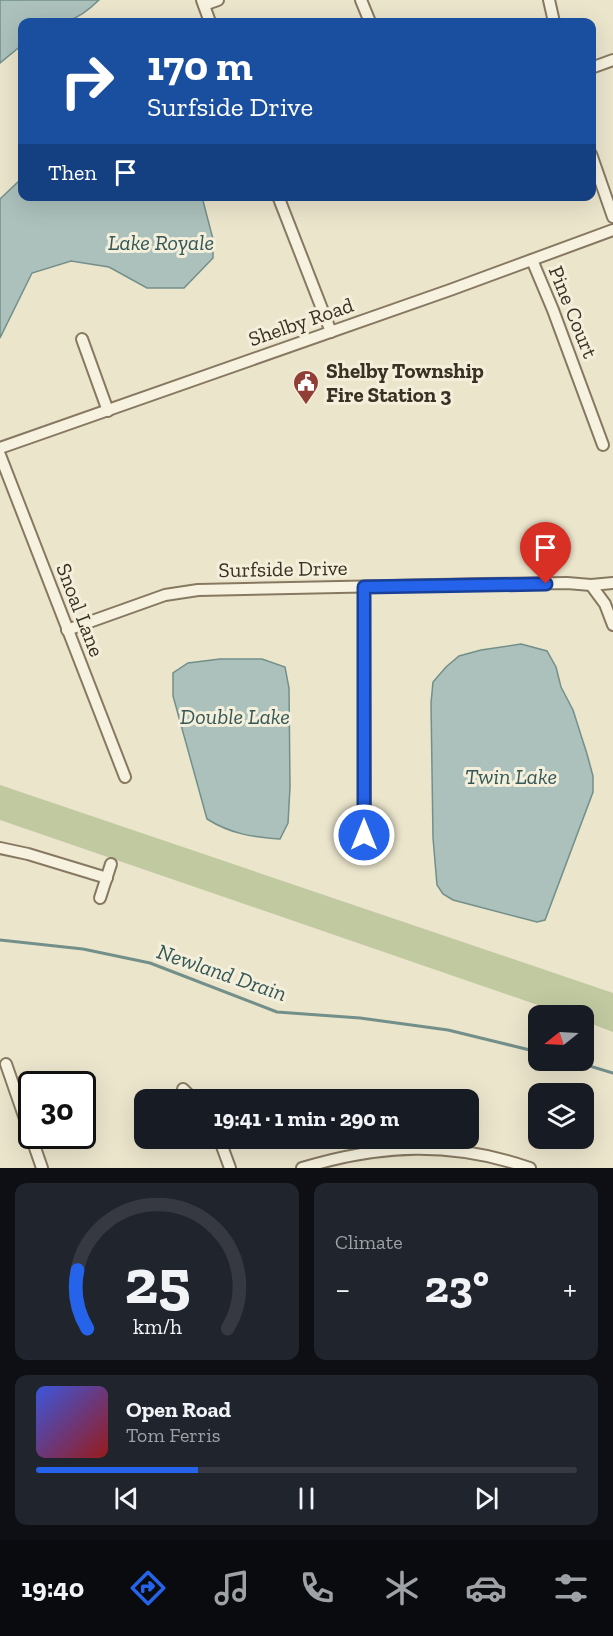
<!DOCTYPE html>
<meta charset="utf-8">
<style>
body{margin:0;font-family:"Zilla Slab",serif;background:#20242c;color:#f1f3f6;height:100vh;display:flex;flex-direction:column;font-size:22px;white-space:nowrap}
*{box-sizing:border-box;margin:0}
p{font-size:20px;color:#9ea1a6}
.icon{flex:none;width:33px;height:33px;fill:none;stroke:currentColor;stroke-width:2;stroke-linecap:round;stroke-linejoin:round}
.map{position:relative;height:1168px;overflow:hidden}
.side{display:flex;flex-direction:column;gap:15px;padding:15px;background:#0d0f14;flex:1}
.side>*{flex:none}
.banner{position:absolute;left:18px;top:18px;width:578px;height:183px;border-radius:12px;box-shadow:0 6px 24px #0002;background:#1a4fa0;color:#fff;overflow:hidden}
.needle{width:39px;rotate:252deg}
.buttons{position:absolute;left:528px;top:1005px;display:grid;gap:12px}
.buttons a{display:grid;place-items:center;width:66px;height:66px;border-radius:12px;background:#171b24;box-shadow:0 6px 24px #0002;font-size:30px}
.speed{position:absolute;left:18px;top:1071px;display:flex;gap:12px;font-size:30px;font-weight:700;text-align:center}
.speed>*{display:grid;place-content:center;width:78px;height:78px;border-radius:50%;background:#171b24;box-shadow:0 6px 24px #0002;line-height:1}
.speed .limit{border:3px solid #111;border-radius:9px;background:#fff;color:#111}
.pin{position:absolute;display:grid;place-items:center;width:51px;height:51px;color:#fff;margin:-62px -26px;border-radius:50% 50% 50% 0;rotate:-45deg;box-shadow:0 0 6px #0007}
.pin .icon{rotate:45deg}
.me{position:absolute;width:66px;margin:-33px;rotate:0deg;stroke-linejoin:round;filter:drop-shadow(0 0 4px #0008)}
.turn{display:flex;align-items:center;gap:21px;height:126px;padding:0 30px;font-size:27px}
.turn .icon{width:78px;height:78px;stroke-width:2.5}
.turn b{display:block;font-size:42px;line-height:51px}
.then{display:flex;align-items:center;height:57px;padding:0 30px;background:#0003;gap:12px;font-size:22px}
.big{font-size:45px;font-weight:700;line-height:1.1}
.side .tile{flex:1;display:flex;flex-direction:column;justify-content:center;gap:9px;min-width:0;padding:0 21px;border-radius:12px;background:#20242c}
.side .dial{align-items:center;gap:0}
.dial svg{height:156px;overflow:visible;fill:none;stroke:#363941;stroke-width:7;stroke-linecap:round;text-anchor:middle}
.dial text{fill:#f1f3f6;stroke:none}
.song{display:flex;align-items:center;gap:18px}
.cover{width:72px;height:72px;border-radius:9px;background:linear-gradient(135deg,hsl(230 70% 55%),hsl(0 70% 35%))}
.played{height:6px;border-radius:3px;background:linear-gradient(90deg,#2563eb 30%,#363941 30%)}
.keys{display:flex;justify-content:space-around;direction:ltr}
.heat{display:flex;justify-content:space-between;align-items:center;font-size:33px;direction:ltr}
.side .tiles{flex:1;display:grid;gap:15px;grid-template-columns:1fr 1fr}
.tile:last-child{grid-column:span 2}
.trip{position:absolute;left:134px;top:1089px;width:345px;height:60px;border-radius:12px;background:#171b24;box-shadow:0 6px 24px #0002;font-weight:700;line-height:60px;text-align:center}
.tabs{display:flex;height:96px;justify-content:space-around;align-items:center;background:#090b0e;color:#9ea1a6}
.tabs .icon{width:42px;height:42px}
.tabs .on{color:#2563eb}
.tabs b{font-size:27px;color:#f1f3f6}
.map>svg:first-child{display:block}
.green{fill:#c1c9a1}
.water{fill:#acc1bc;stroke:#738f8a;stroke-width:1.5}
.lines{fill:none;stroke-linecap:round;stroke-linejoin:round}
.stream{stroke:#738f8a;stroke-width:3}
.minor-casing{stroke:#877961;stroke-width:14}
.minor{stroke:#f7f2df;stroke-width:10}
.route-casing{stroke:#184099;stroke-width:15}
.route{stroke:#2563eb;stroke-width:10}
.labels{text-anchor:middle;stroke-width:6;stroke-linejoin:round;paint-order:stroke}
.street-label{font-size:21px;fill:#3a3023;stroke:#f3efdb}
.poi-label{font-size:21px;font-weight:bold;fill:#3a3023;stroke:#f3efdb;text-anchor:start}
.water-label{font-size:22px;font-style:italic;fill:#345758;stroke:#f3efdb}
</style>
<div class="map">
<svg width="613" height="1168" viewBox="0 0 613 1168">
<rect width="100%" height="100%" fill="#ebe5cc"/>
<path class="green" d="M0,785L613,993V1032L584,1021V1016L567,1015L0,820Z"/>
<g class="water">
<path d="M0,0H99C70,28 61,22 22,22V45L0,63Z"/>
<path d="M19,181H22V196L202,197L213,239V258L184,288H147L109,267L71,261L32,273L0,338V199Z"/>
<path d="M521,644L547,651L556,667L561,687L573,710L587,754L593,776V792L545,920L537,922L453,900L443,894L437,885L433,838L431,703L433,682L446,667L459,656L481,650Z"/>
<path d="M220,659H262L285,667L289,688L290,787L288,823L280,839C252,837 231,834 207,819L173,696V673L188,663Z"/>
</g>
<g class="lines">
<g class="stream">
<path d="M0,940L83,949L150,963L277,1012L360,1018L448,1030L538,1052"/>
<path d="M570,1060L613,1073"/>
</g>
<defs>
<g id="minor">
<path d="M202,0L210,22"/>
<path d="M361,0L370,22"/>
<path d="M549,0L554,22"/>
<path d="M204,5L218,0"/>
<path d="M591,68L613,60"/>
<path d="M591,154L613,217"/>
<path d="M278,196L331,332"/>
<path d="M532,260L553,310L603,445"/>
<path d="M82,339L108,411"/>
<path d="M0,448L450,290L613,230"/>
<path d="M0,455L125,777"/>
<path d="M591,585L605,604L613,625"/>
<path d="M364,587L365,835"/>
<path d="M67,630L165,595L198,590L485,584L567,583L591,585L613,583"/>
<path d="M0,848L28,854L107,878"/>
<path d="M100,898L111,864"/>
<path d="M6,1064L42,1168"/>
<path d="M183,1089L194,1100"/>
<path d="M219,1138L230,1168"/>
<path d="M302,1168C381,1144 451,1141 530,1168"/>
</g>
</defs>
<use href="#minor" class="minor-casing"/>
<use href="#minor" class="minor"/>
</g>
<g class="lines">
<defs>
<path id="route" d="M364,835V587L546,584"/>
</defs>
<use href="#route" class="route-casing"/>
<use href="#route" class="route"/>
</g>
<defs>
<symbol id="civic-pin" viewBox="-11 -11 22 30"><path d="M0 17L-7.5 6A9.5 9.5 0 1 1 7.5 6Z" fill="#913e37" stroke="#f3efdb"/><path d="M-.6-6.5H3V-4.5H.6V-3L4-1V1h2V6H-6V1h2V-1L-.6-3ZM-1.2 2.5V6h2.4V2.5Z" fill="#fff"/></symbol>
</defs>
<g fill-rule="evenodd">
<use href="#civic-pin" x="291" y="368" width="30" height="40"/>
</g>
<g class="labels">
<g class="street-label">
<text transform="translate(573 312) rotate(68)" y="7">Pine Court</text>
<text transform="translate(301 322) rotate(-19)" y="7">Shelby Road</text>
<text transform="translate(283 569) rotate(-1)" y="7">Surfside Drive</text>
<text transform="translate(80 610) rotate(69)" y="7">Snoal Lane</text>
</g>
<g class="poi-label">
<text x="326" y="378">Shelby Township<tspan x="326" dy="24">Fire Station 3</tspan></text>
</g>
<g class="water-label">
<text x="161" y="250">Lake Royale</text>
<text x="235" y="724">Double Lake</text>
<text x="511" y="784">Twin Lake</text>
<text transform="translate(222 972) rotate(19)" y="8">Newland Drain</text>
</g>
</g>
</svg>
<div class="buttons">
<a><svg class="needle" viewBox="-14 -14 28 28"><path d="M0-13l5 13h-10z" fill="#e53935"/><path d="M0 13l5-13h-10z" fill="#9ea1a6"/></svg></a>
<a><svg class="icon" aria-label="layers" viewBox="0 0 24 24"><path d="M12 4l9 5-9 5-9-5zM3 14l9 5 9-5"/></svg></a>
</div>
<div class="speed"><div class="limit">30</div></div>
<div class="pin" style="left:546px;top:584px;background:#d93025"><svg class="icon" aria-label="arrive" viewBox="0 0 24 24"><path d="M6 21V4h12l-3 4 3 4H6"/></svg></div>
<svg class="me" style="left:364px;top:835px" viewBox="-20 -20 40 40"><circle r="17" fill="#2563eb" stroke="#fff" stroke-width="3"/><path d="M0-11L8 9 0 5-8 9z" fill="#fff"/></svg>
<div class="trip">19:41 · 1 min · 290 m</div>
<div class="banner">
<div class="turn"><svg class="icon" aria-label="right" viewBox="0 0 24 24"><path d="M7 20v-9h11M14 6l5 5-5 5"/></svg><div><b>170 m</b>Surfside Drive</div></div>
<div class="then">Then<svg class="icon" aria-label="arrive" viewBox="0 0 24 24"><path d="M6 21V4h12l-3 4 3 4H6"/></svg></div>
</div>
</div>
<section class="side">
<div class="tiles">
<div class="tile dial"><svg viewBox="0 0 100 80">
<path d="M14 69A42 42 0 1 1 86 69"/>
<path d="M14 69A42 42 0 0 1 9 39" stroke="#2563eb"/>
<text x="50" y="56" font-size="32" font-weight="700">25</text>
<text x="50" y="72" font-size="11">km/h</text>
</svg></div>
<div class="tile"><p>Climate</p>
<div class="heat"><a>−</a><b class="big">23°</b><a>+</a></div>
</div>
<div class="tile">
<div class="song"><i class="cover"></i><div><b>Open Road</b><p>Tom Ferris</p></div></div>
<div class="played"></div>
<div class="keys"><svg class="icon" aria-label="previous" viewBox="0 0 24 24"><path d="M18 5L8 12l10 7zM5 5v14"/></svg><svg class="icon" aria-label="pause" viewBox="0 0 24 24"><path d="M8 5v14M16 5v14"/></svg><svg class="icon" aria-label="next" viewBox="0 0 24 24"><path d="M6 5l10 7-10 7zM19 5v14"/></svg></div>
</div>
</div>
</section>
<nav class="tabs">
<b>19:40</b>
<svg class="icon on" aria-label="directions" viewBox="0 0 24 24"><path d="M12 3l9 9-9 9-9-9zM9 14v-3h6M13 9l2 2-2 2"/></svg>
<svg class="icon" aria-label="music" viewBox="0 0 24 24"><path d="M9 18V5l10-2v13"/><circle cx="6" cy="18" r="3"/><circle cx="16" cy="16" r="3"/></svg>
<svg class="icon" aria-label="phone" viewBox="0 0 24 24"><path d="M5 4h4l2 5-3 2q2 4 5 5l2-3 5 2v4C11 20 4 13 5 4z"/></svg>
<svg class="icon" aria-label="climate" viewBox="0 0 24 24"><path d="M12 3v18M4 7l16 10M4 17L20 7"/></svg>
<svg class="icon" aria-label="car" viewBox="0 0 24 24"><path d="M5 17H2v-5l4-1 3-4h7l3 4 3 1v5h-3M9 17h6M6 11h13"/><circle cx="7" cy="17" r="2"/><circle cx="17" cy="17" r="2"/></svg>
<svg class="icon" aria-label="filters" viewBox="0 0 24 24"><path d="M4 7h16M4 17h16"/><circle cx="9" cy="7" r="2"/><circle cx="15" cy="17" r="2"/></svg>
</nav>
